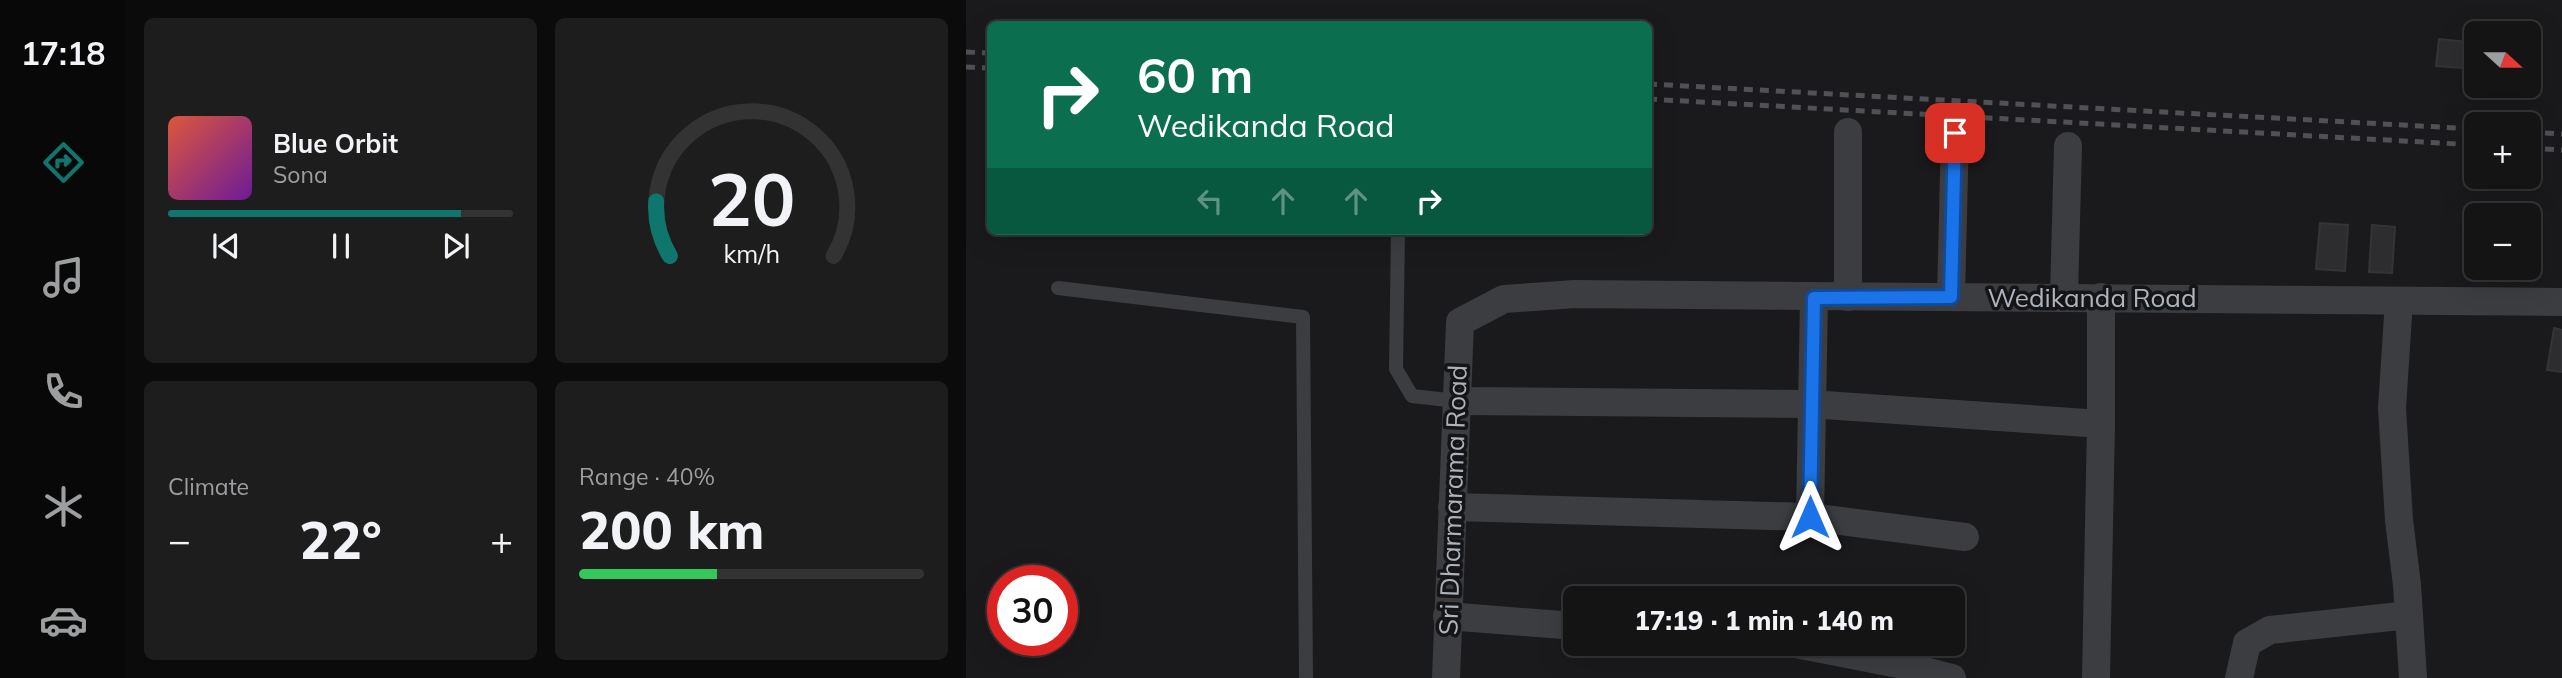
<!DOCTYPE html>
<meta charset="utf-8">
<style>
body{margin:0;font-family:Mulish,sans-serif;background:#1d1d1e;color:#f1f3f6;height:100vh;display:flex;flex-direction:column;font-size:26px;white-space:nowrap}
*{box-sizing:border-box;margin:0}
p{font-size:23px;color:#9d9ea0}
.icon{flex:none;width:38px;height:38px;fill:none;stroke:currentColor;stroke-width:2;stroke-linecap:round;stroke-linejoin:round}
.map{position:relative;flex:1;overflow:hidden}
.panel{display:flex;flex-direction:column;gap:18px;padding:18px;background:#0b0b0c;width:840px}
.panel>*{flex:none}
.hud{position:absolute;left:21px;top:21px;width:665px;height:214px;border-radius:10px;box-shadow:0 7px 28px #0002,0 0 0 2px #333334;background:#0b6e4f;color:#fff;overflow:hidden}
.needle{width:46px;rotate:111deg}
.fabs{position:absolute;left:1498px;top:21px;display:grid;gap:14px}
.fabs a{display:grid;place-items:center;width:77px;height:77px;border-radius:10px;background:#141415;box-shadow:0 7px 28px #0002,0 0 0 2px #333334;font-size:35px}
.speed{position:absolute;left:21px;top:565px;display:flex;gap:14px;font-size:35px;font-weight:700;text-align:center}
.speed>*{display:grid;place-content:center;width:91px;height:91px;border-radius:50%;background:#141415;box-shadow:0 7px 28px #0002,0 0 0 2px #333334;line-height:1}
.speed .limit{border:10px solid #d22;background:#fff;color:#111}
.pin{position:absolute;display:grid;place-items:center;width:60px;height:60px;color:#fff;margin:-30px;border-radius:14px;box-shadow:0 4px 10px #0006}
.me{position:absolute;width:77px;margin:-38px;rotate:0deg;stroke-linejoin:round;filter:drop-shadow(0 0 5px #0008)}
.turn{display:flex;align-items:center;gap:24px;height:147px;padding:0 35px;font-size:32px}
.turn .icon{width:91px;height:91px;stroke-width:2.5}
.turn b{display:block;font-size:49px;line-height:60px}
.lanes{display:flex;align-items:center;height:66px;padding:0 35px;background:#0003;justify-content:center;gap:35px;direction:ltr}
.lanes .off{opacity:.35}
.big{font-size:52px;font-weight:800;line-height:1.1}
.panel .tile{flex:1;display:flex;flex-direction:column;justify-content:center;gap:10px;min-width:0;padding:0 24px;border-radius:10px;background:#1d1d1e}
.panel .dial{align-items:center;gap:0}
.dial svg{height:182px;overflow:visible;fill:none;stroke:#333334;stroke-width:7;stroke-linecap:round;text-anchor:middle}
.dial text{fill:#f1f3f6;stroke:none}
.song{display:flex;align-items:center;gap:21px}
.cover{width:84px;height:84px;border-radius:10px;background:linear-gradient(135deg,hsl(10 70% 55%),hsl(280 70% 35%))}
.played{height:7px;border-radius:4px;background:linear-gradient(90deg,#0f766e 85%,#333334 85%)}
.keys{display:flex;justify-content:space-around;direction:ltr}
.heat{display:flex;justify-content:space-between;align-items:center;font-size:38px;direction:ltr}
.charge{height:10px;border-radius:5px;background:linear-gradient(90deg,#34c759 40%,#333334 0)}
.panel .tiles{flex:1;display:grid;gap:18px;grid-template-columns:repeat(2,1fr)}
.trip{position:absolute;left:597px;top:586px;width:402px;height:70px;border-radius:10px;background:#141415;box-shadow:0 7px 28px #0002,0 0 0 2px #333334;font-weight:800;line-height:70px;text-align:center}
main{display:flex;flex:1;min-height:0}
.dock{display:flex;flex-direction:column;width:126px;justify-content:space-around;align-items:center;background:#080808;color:#9d9ea0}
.dock .icon{width:49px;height:49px}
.dock .on{color:#0f766e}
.dock b{font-size:32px;color:#f1f3f6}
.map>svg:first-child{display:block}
.building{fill:#2d2d30;stroke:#343438;stroke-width:2}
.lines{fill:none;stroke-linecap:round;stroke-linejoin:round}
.service{stroke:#3b3d41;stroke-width:14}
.minor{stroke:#3b3d41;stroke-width:28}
.rail{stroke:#4e5156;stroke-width:5;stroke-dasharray:9 7;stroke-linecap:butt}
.route-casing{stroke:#114b97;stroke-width:18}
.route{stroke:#1a73e8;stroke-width:12}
.labels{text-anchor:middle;stroke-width:7;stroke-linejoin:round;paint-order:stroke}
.street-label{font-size:26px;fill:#adb3bb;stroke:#151517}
</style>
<main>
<nav class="dock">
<b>17:18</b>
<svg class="icon on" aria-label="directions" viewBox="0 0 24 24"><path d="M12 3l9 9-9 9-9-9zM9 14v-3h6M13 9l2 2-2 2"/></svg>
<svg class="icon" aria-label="music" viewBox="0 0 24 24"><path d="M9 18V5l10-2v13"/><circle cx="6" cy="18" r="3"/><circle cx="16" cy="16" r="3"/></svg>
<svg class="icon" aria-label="phone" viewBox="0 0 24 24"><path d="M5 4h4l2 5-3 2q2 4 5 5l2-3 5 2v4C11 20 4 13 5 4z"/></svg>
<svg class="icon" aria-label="climate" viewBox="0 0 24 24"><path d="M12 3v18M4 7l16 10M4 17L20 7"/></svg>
<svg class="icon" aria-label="car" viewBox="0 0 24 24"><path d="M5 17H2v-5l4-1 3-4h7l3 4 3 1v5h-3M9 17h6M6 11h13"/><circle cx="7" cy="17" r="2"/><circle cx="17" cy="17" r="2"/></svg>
</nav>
<section class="panel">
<div class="tiles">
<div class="tile">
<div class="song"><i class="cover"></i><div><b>Blue Orbit</b><p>Sona</p></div></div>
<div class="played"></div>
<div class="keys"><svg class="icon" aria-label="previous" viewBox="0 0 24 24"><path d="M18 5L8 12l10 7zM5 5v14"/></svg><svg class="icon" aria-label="pause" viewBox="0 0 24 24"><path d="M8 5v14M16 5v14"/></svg><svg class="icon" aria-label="next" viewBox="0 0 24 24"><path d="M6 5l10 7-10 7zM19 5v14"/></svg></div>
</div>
<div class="tile dial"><svg viewBox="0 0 100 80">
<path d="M14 69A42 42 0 1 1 86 69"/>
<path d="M14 69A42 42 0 0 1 8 45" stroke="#0f766e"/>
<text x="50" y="56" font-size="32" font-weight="700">20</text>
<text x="50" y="72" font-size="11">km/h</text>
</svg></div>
<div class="tile"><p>Climate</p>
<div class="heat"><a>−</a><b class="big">22°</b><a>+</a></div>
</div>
<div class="tile"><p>Range · 40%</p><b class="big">200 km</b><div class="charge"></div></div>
</div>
</section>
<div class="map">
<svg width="1596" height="678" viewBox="0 0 1596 678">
<rect width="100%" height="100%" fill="#1a1a1c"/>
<g class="building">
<path d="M1473,39L1510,43V69L1470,66Z"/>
<path d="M1354,223L1382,225L1379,271L1350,269Z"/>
<path d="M1406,225L1429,227L1426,273L1403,272Z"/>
<path d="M1528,268H1545L1544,279L1527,277Z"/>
<path d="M1588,328L1596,330V372L1581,370Z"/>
</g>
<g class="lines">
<g class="service">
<path d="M432,231L430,369L446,396L491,401"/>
<path d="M92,288L337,317L340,678"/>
</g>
<g class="minor">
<path d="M882,297V132"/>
<path d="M985,297L989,133"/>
<path d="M1098,297L1102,146"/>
<path d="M1433,301L1426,408L1433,520L1441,585L1447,678"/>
<path d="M491,401L844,404L1135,424"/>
<path d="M486,507L844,517L999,537"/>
<path d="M844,517L848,298"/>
<path d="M481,616L609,626"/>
<path d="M830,644L932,664L986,678"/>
<path d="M480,678L494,322L538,299L609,294L1596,302"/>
<path d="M1130,678L1135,424V297"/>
<path d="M1273,678L1281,643L1304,630L1443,615"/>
</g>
<g class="rail">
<path d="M0,52L24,53"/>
<path d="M0,67L24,68"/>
<path d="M682,84L1510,129"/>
<path d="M682,99L1510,145"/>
<path d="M1563,132L1596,134"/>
<path d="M1563,148L1596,150"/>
</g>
</g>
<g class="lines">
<defs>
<path id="route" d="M844,517L848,298L985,297L989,133"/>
</defs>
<use href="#route" class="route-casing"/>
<use href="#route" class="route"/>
</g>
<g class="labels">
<g class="street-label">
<text x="1126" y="307">Wedikanda Road</text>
<text transform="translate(487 500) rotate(-88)" y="9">Sri Dharmarama Road</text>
</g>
</g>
</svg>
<div class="fabs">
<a><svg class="needle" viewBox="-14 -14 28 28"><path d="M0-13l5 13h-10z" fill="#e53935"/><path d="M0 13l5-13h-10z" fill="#9d9ea0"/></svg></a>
<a>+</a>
<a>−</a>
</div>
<div class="speed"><div class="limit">30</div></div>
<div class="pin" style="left:989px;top:133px;background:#d93025"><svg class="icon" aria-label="arrive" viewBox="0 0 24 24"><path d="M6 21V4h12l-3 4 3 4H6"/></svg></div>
<svg class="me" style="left:844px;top:517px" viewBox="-20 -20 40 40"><path d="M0-17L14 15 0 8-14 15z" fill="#1a73e8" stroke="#fff" stroke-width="4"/></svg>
<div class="trip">17:19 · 1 min · 140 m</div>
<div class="hud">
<div class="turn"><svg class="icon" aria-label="right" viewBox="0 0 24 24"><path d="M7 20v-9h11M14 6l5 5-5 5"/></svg><div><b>60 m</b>Wedikanda Road</div></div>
<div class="lanes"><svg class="icon off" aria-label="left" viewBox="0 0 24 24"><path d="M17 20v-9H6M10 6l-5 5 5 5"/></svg><svg class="icon off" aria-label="ahead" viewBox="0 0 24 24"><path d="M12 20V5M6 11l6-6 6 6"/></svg><svg class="icon off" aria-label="ahead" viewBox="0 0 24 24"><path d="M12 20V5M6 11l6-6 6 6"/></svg><svg class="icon" aria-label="right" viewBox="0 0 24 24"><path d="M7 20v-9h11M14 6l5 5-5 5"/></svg></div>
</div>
</div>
</main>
